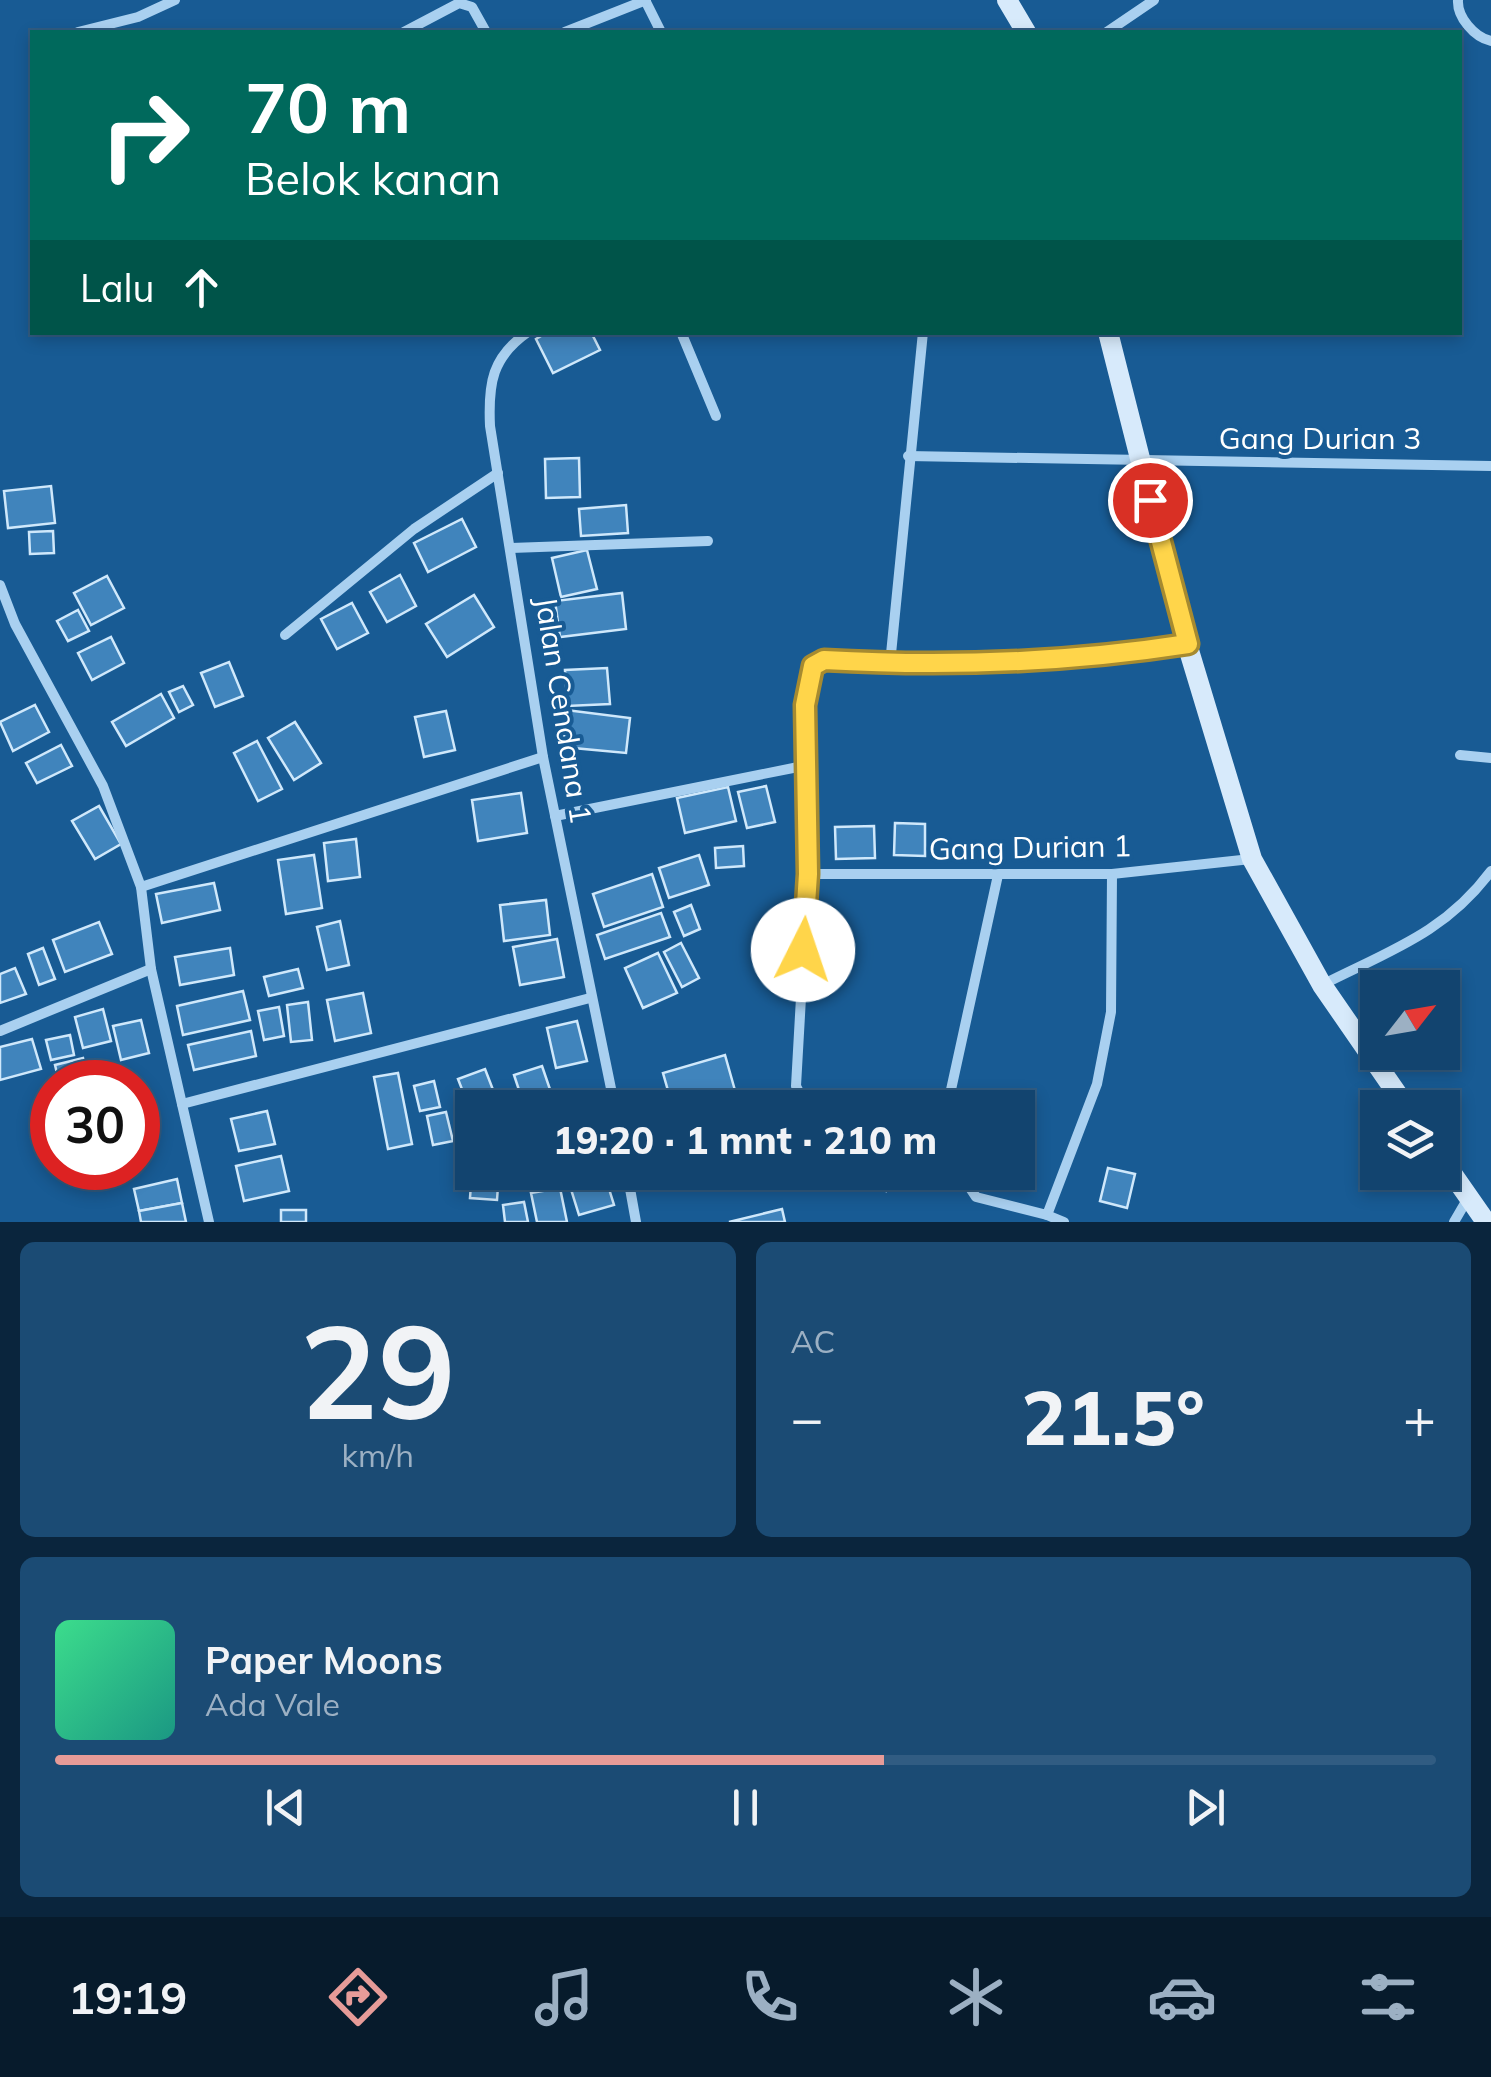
<!DOCTYPE html>
<html lang="id">
<meta charset="utf-8">
<style>
body{margin:0;font-family:Mulish,sans-serif;background:#1b4b74;color:#f1f3f6;height:100vh;display:flex;flex-direction:column;font-size:38px;white-space:nowrap}
*{box-sizing:border-box;margin:0}
p{font-size:32px;color:#9cb0c3}
.icon{flex:none;width:55px;height:55px;fill:none;stroke:currentColor;stroke-width:2;stroke-linecap:round;stroke-linejoin:round}
.map{position:relative;height:1222px;overflow:hidden}
.side{display:flex;flex-direction:column;gap:20px;padding:20px;background:#0a253d;flex:1}
.side>*{flex:none}
.guide{position:absolute;left:30px;top:30px;width:1432px;height:305px;border-radius:0px;box-shadow:0 5px 15px #0003,0 0 0 2px #315c82;background:#00695c;color:#fff;overflow:hidden}
.needle{width:65px;rotate:59deg}
.buttons{position:absolute;left:1360px;top:970px;display:grid;gap:20px}
.buttons a{display:grid;place-items:center;width:100px;height:100px;border-radius:0px;background:#12446f;box-shadow:0 5px 15px #0003,0 0 0 2px #315c82;font-size:50px}
.speed{position:absolute;left:30px;top:1060px;display:flex;gap:20px;font-size:50px;font-weight:700;text-align:center}
.speed>*{display:grid;place-content:center;width:130px;height:130px;border-radius:50%;background:#12446f;box-shadow:0 5px 15px #0003,0 0 0 2px #315c82;line-height:1}
.speed .limit{border:15px solid #d22;background:#fff;color:#111}
.pin{position:absolute;display:grid;place-items:center;width:85px;height:85px;color:#fff;margin:-42px;border:5px solid #fff;border-radius:50%;box-shadow:0 2px 10px #0007}
.me{position:absolute;width:110px;margin:-55px;rotate:4deg;stroke-linejoin:round;filter:drop-shadow(0 0 8px #0008)}
.turn{display:flex;align-items:center;gap:35px;height:210px;padding:0 50px;font-size:45px}
.turn .icon{width:130px;height:130px;stroke-width:2.5}
.turn b{display:block;font-size:70px;line-height:85px}
.then{display:flex;align-items:center;height:95px;padding:0 50px;background:#0003;gap:20px;font-size:38px}
.big{font-size:75px;font-weight:800;line-height:1.1}
.side .widget{flex:1;display:flex;flex-direction:column;justify-content:center;gap:15px;min-width:0;padding:0 35px;border-radius:15px;background:#1b4b74}
.side .dial{align-items:center;gap:0}
.dial b{font-size:130px;line-height:1}
.song{display:flex;align-items:center;gap:30px}
.cover{width:120px;height:120px;border-radius:15px;background:linear-gradient(135deg,hsl(150 70% 55%),hsl(170 70% 35%))}
.played{height:10px;border-radius:5px;background:linear-gradient(90deg,#e69b98 60%,#315c82 60%)}
.keys{display:flex;justify-content:space-around;direction:ltr}
.heat{display:flex;justify-content:space-between;align-items:center;font-size:55px;direction:ltr}
.side .tiles{flex:1;display:grid;gap:20px;grid-template-columns:1fr 1fr}
.widget:last-child{grid-column:span 2}
.trip{position:absolute;left:455px;top:1090px;width:580px;height:100px;border-radius:0px;background:#12446f;box-shadow:0 5px 15px #0003,0 0 0 2px #315c82;font-weight:800;line-height:100px;text-align:center}
.menu{display:flex;height:160px;justify-content:space-around;align-items:center;background:#071b2c;color:#9cb0c3}
.menu .icon{width:70px;height:70px}
.menu .selected{color:#e69b98}
.menu b{font-size:45px;color:#f1f3f6}
.map>svg:first-child{display:block}
.building{fill:#4084bc;stroke:#cfe8fb;stroke-width:2.5}
.lines{fill:none;stroke-linecap:round;stroke-linejoin:round}
.street{stroke:#a9d0f0;stroke-width:10}
.secondary{stroke:#d7eafb;stroke-width:20}
.route-casing{stroke:#a68a30;stroke-width:25}
.route{stroke:#ffd54a;stroke-width:18}
.labels{text-anchor:middle;stroke-width:8;stroke-linejoin:round;paint-order:stroke}
.street-label{font-size:30px;fill:#fff;stroke:#185b94}
</style>
<div class="map">
<svg width="1491" height="1222" viewBox="0 0 1491 1222">
<rect width="100%" height="100%" fill="#185b94"/>
<g class="building">
<path d="M548,332H591L600,350L553,373L536,339Z"/>
<path d="M579,458L580,497L546,498L545,459Z"/>
<path d="M51,486L55,523L8,528L4,491Z"/>
<path d="M626,505L628,533L581,536L579,509Z"/>
<path d="M462,519L476,547L428,572L414,543Z"/>
<path d="M53,531L54,553L30,554L29,532Z"/>
<path d="M587,550L597,589L561,597L552,558Z"/>
<path d="M400,575L416,606L387,622L370,592Z"/>
<path d="M107,576L124,608L91,625L74,593Z"/>
<path d="M622,593L626,629L560,637L555,601Z"/>
<path d="M474,595L494,627L447,657L426,624Z"/>
<path d="M352,603L368,633L337,649L321,619Z"/>
<path d="M78,610L89,631L68,641L57,621Z"/>
<path d="M111,637L124,663L92,680L78,653Z"/>
<path d="M229,662L243,696L215,707L201,673Z"/>
<path d="M607,668L610,704L567,706L565,670Z"/>
<path d="M183,686L193,705L179,712L169,692Z"/>
<path d="M161,694L174,718L126,746L112,722Z"/>
<path d="M35,705L49,732L13,751L0,722Z"/>
<path d="M566,710L630,718L626,753L563,747Z"/>
<path d="M446,711L455,750L424,757L415,717Z"/>
<path d="M295,722L321,763L294,780L268,738Z"/>
<path d="M257,741L282,789L258,801L234,753Z"/>
<path d="M61,745L72,766L37,783L26,763Z"/>
<path d="M766,786L775,822L747,828L738,792Z"/>
<path d="M728,787L736,821L685,833L677,798Z"/>
<path d="M521,793L527,833L478,841L472,800Z"/>
<path d="M99,806L121,844L95,859L72,821Z"/>
<path d="M895,823L925,824V856L894,855Z"/>
<path d="M874,826L875,858L836,859L835,827Z"/>
<path d="M356,839L360,877L328,881L324,843Z"/>
<path d="M743,846L744,866L716,868L715,848Z"/>
<path d="M314,855L322,908L286,914L278,860Z"/>
<path d="M699,855L709,885L669,898L659,868Z"/>
<path d="M652,874L663,907L604,927L593,894Z"/>
<path d="M214,883L220,910L162,923L156,894Z"/>
<path d="M546,900L550,935L504,941L500,905Z"/>
<path d="M691,905L700,929L684,936L674,912Z"/>
<path d="M661,913L670,937L605,959L597,935Z"/>
<path d="M340,921L349,965L327,970L317,927Z"/>
<path d="M99,922L112,954L65,972L53,940Z"/>
<path d="M557,939L564,977L520,985L513,947Z"/>
<path d="M681,943L699,978L682,987L664,952Z"/>
<path d="M43,948L55,979L39,985L28,954Z"/>
<path d="M230,948L234,975L180,985L175,957Z"/>
<path d="M658,953L677,993L643,1008L625,968Z"/>
<path d="M15,968L26,994L0,1003V974Z"/>
<path d="M298,969L303,988L269,996L264,977Z"/>
<path d="M243,991L250,1020L183,1035L177,1006Z"/>
<path d="M363,993L371,1033L335,1041L327,1000Z"/>
<path d="M308,1002L312,1040L291,1042L287,1005Z"/>
<path d="M279,1007L284,1036L264,1040L258,1011Z"/>
<path d="M103,1009L111,1041L83,1048L75,1017Z"/>
<path d="M141,1020L149,1053L121,1060L113,1026Z"/>
<path d="M577,1021L587,1061L556,1068L547,1028Z"/>
<path d="M251,1031L256,1056L194,1070L188,1045Z"/>
<path d="M70,1035L74,1055L51,1060L46,1040Z"/>
<path d="M32,1039L41,1069L0,1080V1047Z"/>
<path d="M725,1055L736,1094L673,1108L663,1073Z"/>
<path d="M83,1058L88,1082H59L55,1065Z"/>
<path d="M542,1066L555,1104L525,1108L514,1075Z"/>
<path d="M485,1069L500,1108H472V1115L458,1079Z"/>
<path d="M398,1073L412,1144L388,1149L374,1077Z"/>
<path d="M434,1081L440,1107L420,1111L414,1086Z"/>
<path d="M267,1111L275,1144L239,1151L231,1119Z"/>
<path d="M446,1112L453,1141L433,1145L427,1116Z"/>
<path d="M281,1156L289,1191L244,1201L236,1166Z"/>
<path d="M1108,1168L1135,1174L1127,1208L1100,1201Z"/>
<path d="M472,1170L499,1172L497,1200L470,1198Z"/>
<path d="M833,1172H891L886,1191L832,1177Z"/>
<path d="M605,1176L614,1205L579,1215L570,1186Z"/>
<path d="M177,1179L182,1203L139,1211L134,1189Z"/>
<path d="M560,1188L567,1222H537L531,1193Z"/>
<path d="M524,1202L528,1222H505L503,1205Z"/>
<path d="M182,1203L186,1222H141L139,1211Z"/>
<path d="M782,1209L785,1222H729Z"/>
<rect x="281" y="1210" width="25" height="12"/>
</g>
<g class="lines">
<g class="street">
<path d="M645,0L661,32"/>
<path d="M1458,0C1457,17 1474,37 1491,41"/>
<path d="M78,32L138,17L175,0"/>
<path d="M404,32L459,3L472,7L486,32"/>
<path d="M565,32L646,0"/>
<path d="M1107,32L1154,0"/>
<path d="M528,332C492,357 488,383 490,426L543,757L615,1108"/>
<path d="M681,332L716,416"/>
<path d="M908,456L1491,466"/>
<path d="M511,548L708,541"/>
<path d="M0,585L15,624L103,786L141,887"/>
<path d="M285,635L414,529L498,473"/>
<path d="M890,664C991,666 1087,660 1186,644"/>
<path d="M1460,755L1491,758"/>
<path d="M555,816L803,766"/>
<path d="M808,874H1112L1251,859"/>
<path d="M1322,985C1389,951 1445,933 1491,871"/>
<path d="M0,1031L151,969"/>
<path d="M182,1104L590,998"/>
<path d="M821,1108L802,1098L796,1086L808,874L805,705L813,665L824,660L890,664L923,332"/>
<path d="M947,1108L998,875"/>
<path d="M627,1172L636,1222"/>
<path d="M969,1172L968,1185L976,1197L1047,1215L1097,1084L1111,1012L1112,874"/>
<path d="M630,1189L670,1172"/>
<path d="M1047,1215L1064,1222"/>
<path d="M209,1222L151,969L141,887L543,757"/>
<path d="M1454,1222L1468,1198"/>
</g>
<g class="secondary">
<path d="M1007,0L1026,32"/>
<path d="M1108,332L1187,644L1252,859L1322,985L1407,1108"/>
<path d="M1442,1159L1486,1222"/>
</g>
</g>
<g class="lines">
<defs>
<path id="route" d="M803,950L808,874L805,705L813,666L824,660C948,667 1066,663 1188,644L1150,500"/>
</defs>
<use href="#route" class="route-casing"/>
<use href="#route" class="route"/>
</g>
<g class="labels">
<g class="street-label">
<text x="1320" y="449">Gang Durian 3</text>
<text transform="translate(563 710) rotate(81)" y="10">Jalan Cendana 1</text>
<text transform="translate(1030 848) rotate(-1)" y="10">Gang Durian 1</text>
</g>
</g>
</svg>
<div class="buttons">
<a><svg class="needle" viewBox="-14 -14 28 28"><path d="M0-13l5 13h-10z" fill="#e53935"/><path d="M0 13l5-13h-10z" fill="#9cb0c3"/></svg></a>
<a><svg class="icon" aria-label="layers" viewBox="0 0 24 24"><path d="M12 4l9 5-9 5-9-5zM3 14l9 5 9-5"/></svg></a>
</div>
<div class="speed"><div class="limit">30</div></div>
<div class="pin" style="left:1150px;top:500px;background:#d93025"><svg class="icon" aria-label="arrive" viewBox="0 0 24 24"><path d="M6 21V4h12l-3 4 3 4H6"/></svg></div>
<svg class="me" style="left:803px;top:950px" viewBox="-20 -20 40 40"><circle r="19" fill="#fff"/><path d="M0-13L10 11 0 6-10 11z" fill="#ffd54a"/></svg>
<div class="trip">19:20 · 1 mnt · 210 m</div>
<div class="guide">
<div class="turn"><svg class="icon" aria-label="right" viewBox="0 0 24 24"><path d="M7 20v-9h11M14 6l5 5-5 5"/></svg><div><b>70 m</b>Belok kanan</div></div>
<div class="then">Lalu<svg class="icon" aria-label="ahead" viewBox="0 0 24 24"><path d="M12 20V5M6 11l6-6 6 6"/></svg></div>
</div>
</div>
<section class="side">
<div class="tiles">
<div class="widget dial"><b>29</b><p>km/h</p></div>
<div class="widget"><p>AC</p>
<div class="heat"><a>−</a><b class="big">21.5°</b><a>+</a></div>
</div>
<div class="widget">
<div class="song"><i class="cover"></i><div><b>Paper Moons</b><p>Ada Vale</p></div></div>
<div class="played"></div>
<div class="keys"><svg class="icon" aria-label="previous" viewBox="0 0 24 24"><path d="M18 5L8 12l10 7zM5 5v14"/></svg><svg class="icon" aria-label="pause" viewBox="0 0 24 24"><path d="M8 5v14M16 5v14"/></svg><svg class="icon" aria-label="next" viewBox="0 0 24 24"><path d="M6 5l10 7-10 7zM19 5v14"/></svg></div>
</div>
</div>
</section>
<nav class="menu">
<b>19:19</b>
<svg class="icon selected" aria-label="directions" viewBox="0 0 24 24"><path d="M12 3l9 9-9 9-9-9zM9 14v-3h6M13 9l2 2-2 2"/></svg>
<svg class="icon" aria-label="music" viewBox="0 0 24 24"><path d="M9 18V5l10-2v13"/><circle cx="6" cy="18" r="3"/><circle cx="16" cy="16" r="3"/></svg>
<svg class="icon" aria-label="phone" viewBox="0 0 24 24"><path d="M5 4h4l2 5-3 2q2 4 5 5l2-3 5 2v4C11 20 4 13 5 4z"/></svg>
<svg class="icon" aria-label="climate" viewBox="0 0 24 24"><path d="M12 3v18M4 7l16 10M4 17L20 7"/></svg>
<svg class="icon" aria-label="car" viewBox="0 0 24 24"><path d="M5 17H2v-5l4-1 3-4h7l3 4 3 1v5h-3M9 17h6M6 11h13"/><circle cx="7" cy="17" r="2"/><circle cx="17" cy="17" r="2"/></svg>
<svg class="icon" aria-label="filters" viewBox="0 0 24 24"><path d="M4 7h16M4 17h16"/><circle cx="9" cy="7" r="2"/><circle cx="15" cy="17" r="2"/></svg>
</nav>
